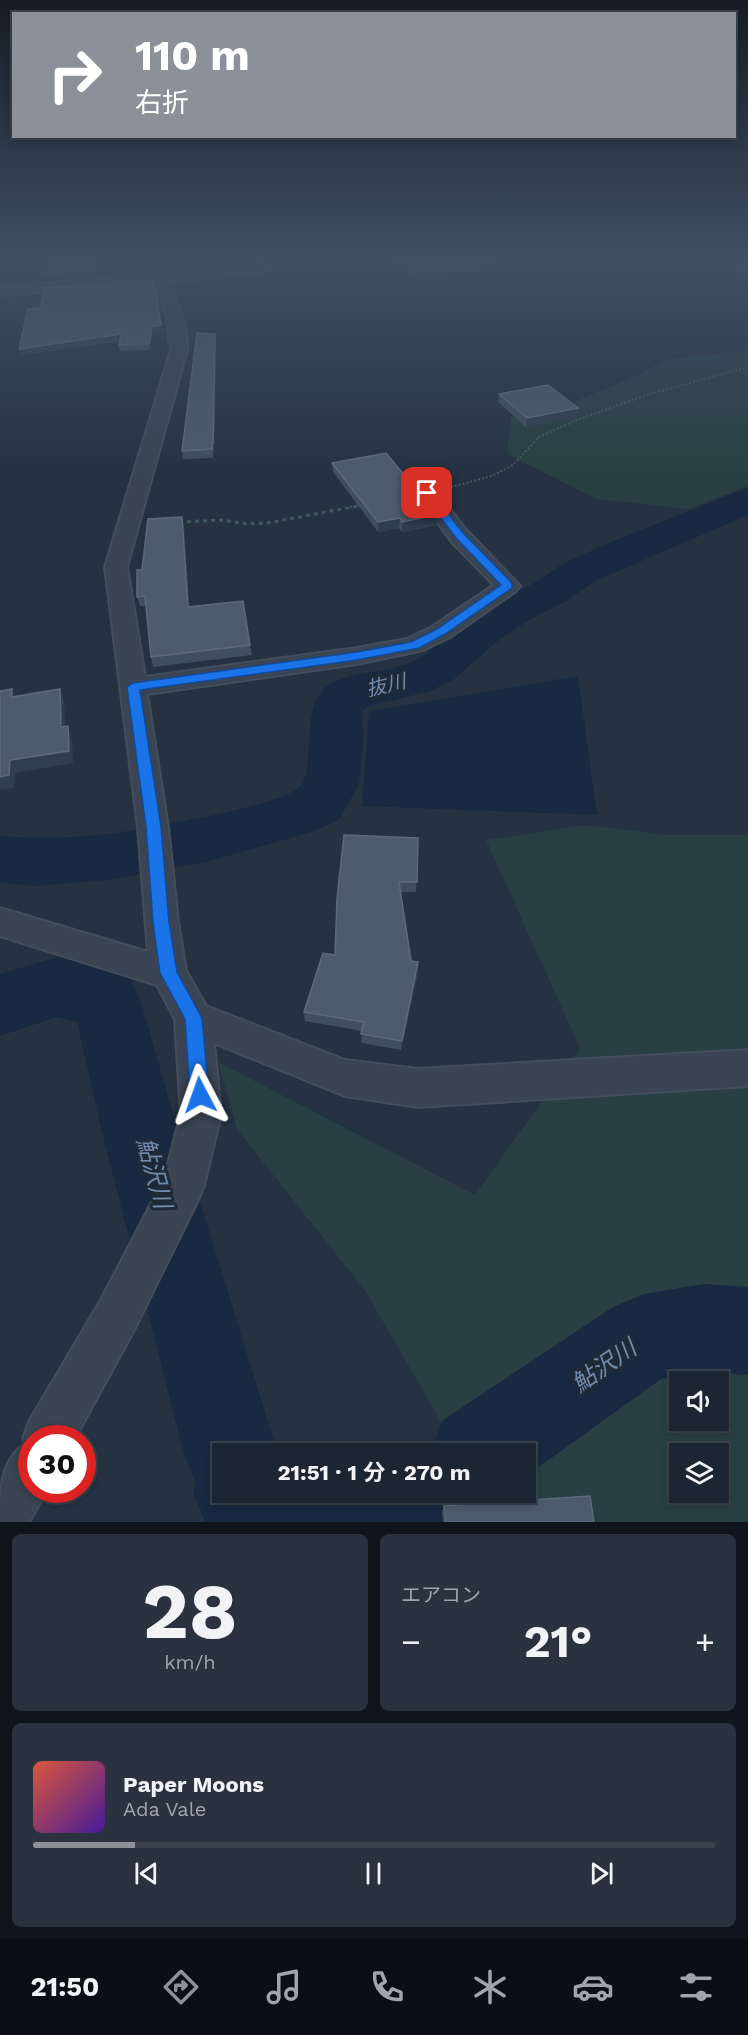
<!DOCTYPE html>
<html lang="ja">
<meta charset="utf-8">
<style>
body{margin:0;font-family:"Work Sans","Noto Sans JP",sans-serif;background:#29323e;color:#f1f3f6;height:100vh;display:flex;flex-direction:column;font-size:22px;white-space:nowrap}
*{box-sizing:border-box;margin:0}
p{font-size:20px;color:#a0a5ac}
.icon{flex:none;width:33px;height:33px;fill:none;stroke:currentColor;stroke-width:2;stroke-linecap:round;stroke-linejoin:round}
.map{position:relative;height:1522px;overflow:hidden}
.details{display:flex;flex-direction:column;gap:12px;padding:12px;background:#0f151c;flex:1}
.details>*{flex:none}
.hud{position:absolute;left:12px;top:12px;width:724px;height:126px;border-radius:0px;box-shadow:0 3px 9px #0003,0 0 0 2px #3a434d;background:#8c9099;color:#fff;overflow:hidden}
.buttons{position:absolute;left:669px;top:1371px;display:grid;gap:12px}
.buttons a{display:grid;place-items:center;width:60px;height:60px;border-radius:0px;background:#1c2632;box-shadow:0 3px 9px #0003,0 0 0 2px #3a434d;font-size:30px}
.speed{position:absolute;left:18px;top:1425px;display:flex;gap:12px;font-size:30px;font-weight:700;text-align:center}
.speed>*{display:grid;place-content:center;width:78px;height:78px;border-radius:50%;background:#1c2632;box-shadow:0 3px 9px #0003,0 0 0 2px #3a434d;line-height:1}
.speed .limit{border:9px solid #d22;background:#fff;color:#111}
.pin{position:absolute;display:grid;place-items:center;width:51px;height:51px;color:#fff;margin:-26px;border-radius:12px;box-shadow:0 3px 9px #0006}
.me{position:absolute;width:66px;margin:-33px;rotate:356deg;stroke-linejoin:round;filter:drop-shadow(0 0 4px #0008)}
.turn{display:flex;align-items:center;gap:21px;height:126px;padding:0 24px;font-size:27px}
.turn .icon{width:78px;height:78px;stroke-width:2.5}
.turn b{display:block;font-size:42px;line-height:51px}
.big{font-size:45px;font-weight:700;line-height:1.1}
.details .widget{flex:1;display:flex;flex-direction:column;justify-content:center;gap:9px;min-width:0;padding:0 21px;border-radius:9px;background:#29323e}
.details .dial{align-items:center;gap:0}
.dial b{font-size:78px;line-height:1}
.song{display:flex;align-items:center;gap:18px}
.cover{width:72px;height:72px;border-radius:9px;background:linear-gradient(135deg,hsl(10 70% 55%),hsl(260 70% 35%))}
.played{height:6px;border-radius:3px;background:linear-gradient(90deg,#8c9099 15%,#3a434d 15%)}
.keys{display:flex;justify-content:space-around;direction:ltr}
.heat{display:flex;justify-content:space-between;align-items:center;font-size:33px;direction:ltr}
.details .tiles{flex:1;display:grid;gap:12px;grid-template-columns:1fr 1fr}
.widget:last-child{grid-column:span 2}
.trip{position:absolute;left:212px;top:1443px;width:324px;height:60px;border-radius:0px;background:#1c2632;box-shadow:0 3px 9px #0003,0 0 0 2px #3a434d;font-weight:700;line-height:60px;text-align:center}
.tabs{display:flex;height:96px;justify-content:space-around;align-items:center;background:#0b0f14;color:#a0a5ac}
.tabs .icon{width:42px;height:42px}
.tabs .on{color:#8c9099}
.tabs b{font-size:27px;color:#f1f3f6}
.map>svg:first-child{display:block}
.green{fill:#284043;fill-rule:evenodd}
.water{fill:#182941}
.lines{fill:none;stroke-linecap:round;stroke-linejoin:round}
.river{fill:#182941;fill-rule:evenodd}
.minor-casing{stroke:#444d5b;stroke-width:4}
.tertiary-casing{stroke:#444d5b;stroke-width:3}
.path-far1{stroke:#41595b;stroke-width:2;stroke-dasharray:2 2;stroke-linecap:butt}
.path{stroke:#41595b;stroke-width:3;stroke-dasharray:4 4;stroke-linecap:butt}
.minor{fill:#3a4452;fill-rule:evenodd}
.tertiary{fill:#3a4452;fill-rule:evenodd}
.wall{fill:#414e60}
.shaded-wall{fill:#313e4f}
.building{fill:#4e5b6c;stroke:#5e6a7b;stroke-width:1.5}
.route{fill:#1a73e8;stroke:#114b97;stroke-width:1.5}
.labels{text-anchor:middle;stroke-width:6;stroke-linejoin:round;paint-order:stroke}
.water-label{font-size:20px;font-style:italic;fill:#708aab;stroke:#1f2937}
.near-water-label{font-size:24px;font-style:italic;fill:#708aab;stroke:#1f2937}
</style>
<div class="map">
<svg width="748" height="1522" viewBox="0 0 748 1522">
<rect width="100%" height="100%" fill="#263242"/>
<g class="green">
<path d="M748,350V486L688,509L596,499L507,454L511,416L571,403L636,376L666,360Z"/>
<path d="M586,825L667,835H748V1522H498L481,1493L525,1492V1454L459,1453L366,1292L237,1129L218,1062L475,1195L580,1048L486,840ZM680,1382H718V1420H680ZM680,1454H718V1492H680Z"/>
</g>
<path class="water" d="M578,676L597,815L362,806L369,711Z"/>
<g class="lines">
<g class="river">
<path d="M748,489V515L595,581L565,602L531,619L500,639L453,680L430,691L366,707L363,711V743L359,784L339,820L315,831L210,861L108,880L33,886L0,882V836C36,839 73,838 109,834C138,830 294,805 303,783C315,755 300,699 332,683C359,669 394,674 419,658C447,640 470,615 499,599C510,594 522,590 532,584C544,578 555,568 567,562C621,536 679,516 734,493Z"/>
<path d="M57,957L106,969L130,978L140,999L176,1124L278,1454H222V1492H329L334,1505L340,1492H499L477,1501L467,1497L457,1522H205L193,1492L196,1485L184,1454L100,1124L77,1022L57,1017L0,1036V974Z"/>
<path d="M704,1284L748,1287V1375L704,1372L661,1379L525,1477V1454H397L421,1443L432,1448L443,1420L613,1307L644,1294Z"/>
</g>
<defs>
<g id="minor">
<path d="M286,260H327L321,264L160,283L0,295V287L160,275Z"/>
<path d="M707,260H729L748,265V273L708,263Z"/>
<path d="M179,345L187,350L127,567L145,677L357,648L407,639L432,627L494,585L451,541L417,493L420,489H434L467,531L520,586L516,591L450,637L423,650L357,664L147,694L168,827L178,922L186,971L206,1006L345,1060L418,1069L748,1050V1086L418,1107L345,1096L214,1043L221,1114L204,1185L198,1200L134,1330L75,1438H32V1490H47L29,1522H0C0,1493 0,1458 26,1444L23,1438L30,1420L102,1298L164,1179L181,1114L175,1019L157,985L0,936V908L148,952L138,827L105,567L171,350Z"/>
</g>
<path id="tertiary" d="M140,260H155C173,287 187,317 188,350L185,354H173C167,345 169,328 166,317C160,297 151,278 140,260Z"/>
</defs>
<use href="#minor" class="minor-casing"/>
<use href="#tertiary" class="tertiary-casing"/>
<g class="path-far1">
<path d="M0,264L47,265"/>
<path d="M451,487L492,476L513,465L539,437L577,420L649,394L748,367"/>
<path d="M350,507L361,505"/>
</g>
<path class="path" d="M179,522L222,520L247,524L267,523L358,506"/>
<use href="#minor" class="minor"/>
<use href="#tertiary" class="tertiary"/>
</g>
<g class="wall">
<path d="M387,260H524V264L491,265V271L411,277L402,267H393Z"/>
<path d="M654,260H679L662,264Z"/>
<path d="M28,309L162,331L153,332L150,350L120,351L119,345L120,341L20,355L19,349Z"/>
<path d="M216,341L214,452L213,450V458L183,459L182,451Z"/>
<path d="M499,394L578,408L577,417L526,427L498,402Z"/>
<path d="M332,463L437,515V525L402,532L399,528L378,532L333,472Z"/>
<path d="M184,526L189,607L250,645L252,655L153,667L151,657L146,606H140L137,597L142,570Z"/>
<path d="M418,838L416,892H400L411,961L418,962V972L401,1050L361,1043L362,1031L305,1021L304,1012L335,955Z"/>
<path d="M444,1506L594,1522H443L442,1511Z"/>
</g>
<g class="shaded-wall">
<path d="M95,260H98L94,278L48,281L46,274Z"/>
<path d="M662,260H679L662,264Z"/>
<path d="M491,266V271L411,277V272Z"/>
<path d="M161,325L162,331L153,332L150,350L149,344L152,326Z"/>
<path d="M121,334L122,340L20,355L19,349Z"/>
<path d="M215,334L216,341L214,452L213,444Z"/>
<path d="M578,408L577,417L526,427L527,418Z"/>
<path d="M437,515V525L402,532V522Z"/>
<path d="M182,517L184,526L190,617L188,607Z"/>
<path d="M400,518L399,528L378,532V522Z"/>
<path d="M60,689L64,701L66,740L61,727Z"/>
<path d="M68,726L72,739L73,763L15,773L14,788L0,790V777L10,760Z"/>
<path d="M418,962V972L401,1050L402,1041Z"/>
</g>
<g class="building">
<path d="M49,260H95L93,270L46,274Z"/>
<path d="M392,260H486L491,266L411,272L402,262H394Z"/>
<path d="M151,280L156,292L161,325L152,326L149,344L119,345L121,334L19,349L28,309L40,308L44,288Z"/>
<path d="M197,333L215,334L213,444L212,441V449L182,451Z"/>
<path d="M548,385L578,408L527,418L499,394Z"/>
<path d="M386,453L437,515L402,522L400,518L378,522L332,463Z"/>
<path d="M182,517L188,607L243,601L250,645L151,657L145,596L137,597V570H142L148,519Z"/>
<path d="M12,689V697L60,689L61,727L68,726L69,751L10,760L9,775L0,777V691Z"/>
<path d="M344,835L418,838L417,882H399L411,961L418,962L402,1041L361,1034L364,1022L304,1012L323,953L335,955L337,899Z"/>
<path d="M590,1496L594,1522H446L444,1506Z"/>
</g>
<linearGradient id="sky" x2="0" y2="1"><stop stop-color="#151c24"/><stop offset="0.55" stop-color="#414f65"/><stop offset="1" stop-color="#414f65" stop-opacity="0"/></linearGradient>
<rect width="748" height="473" fill="url(#sky)"/>
<path class="route" d="M424,491H430L463,533L512,583V588L445,634L419,648L357,660L140,690L161,827L169,922L177,972L202,1018L209,1095L206,1101L200,1104L193,1101L190,1095L185,1019L160,973L153,922L146,827L127,687L133,683L357,652L411,642L437,629L501,585L456,538L422,493Z"/>
<g class="labels">
<g class="water-label">
<text transform="translate(386 685) rotate(-13)" y="7">抜川</text>
</g>
<g class="near-water-label">
<text transform="translate(154 1173) rotate(75)" y="8">鮎沢川</text>
<text transform="translate(604 1366) rotate(-35)" y="8">鮎沢川</text>
</g>
</g>
</svg>
<div class="buttons">
<a><svg class="icon" aria-label="sound" viewBox="0 0 24 24"><path d="M4 9h4l5-4v14l-5-4H4zM17 9q2 3 0 6"/></svg></a>
<a><svg class="icon" aria-label="layers" viewBox="0 0 24 24"><path d="M12 4l9 5-9 5-9-5zM3 14l9 5 9-5"/></svg></a>
</div>
<div class="speed"><div class="limit">30</div></div>
<div class="pin" style="left:427px;top:493px;background:#d93025"><svg class="icon" aria-label="arrive" viewBox="0 0 24 24"><path d="M6 21V4h12l-3 4 3 4H6"/></svg></div>
<svg class="me" style="left:200px;top:1095px" viewBox="-20 -20 40 40"><path d="M0-17L14 15 0 8-14 15z" fill="#1a73e8" stroke="#fff" stroke-width="4"/></svg>
<div class="trip">21:51 · 1 分 · 270 m</div>
<div class="hud">
<div class="turn"><svg class="icon" aria-label="right" viewBox="0 0 24 24"><path d="M7 20v-9h11M14 6l5 5-5 5"/></svg><div><b>110 m</b>右折</div></div>
</div>
</div>
<section class="details">
<div class="tiles">
<div class="widget dial"><b>28</b><p>km/h</p></div>
<div class="widget"><p>エアコン</p>
<div class="heat"><a>−</a><b class="big">21°</b><a>+</a></div>
</div>
<div class="widget">
<div class="song"><i class="cover"></i><div><b>Paper Moons</b><p>Ada Vale</p></div></div>
<div class="played"></div>
<div class="keys"><svg class="icon" aria-label="previous" viewBox="0 0 24 24"><path d="M18 5L8 12l10 7zM5 5v14"/></svg><svg class="icon" aria-label="pause" viewBox="0 0 24 24"><path d="M8 5v14M16 5v14"/></svg><svg class="icon" aria-label="next" viewBox="0 0 24 24"><path d="M6 5l10 7-10 7zM19 5v14"/></svg></div>
</div>
</div>
</section>
<nav class="tabs">
<b>21:50</b>
<svg class="icon on" aria-label="directions" viewBox="0 0 24 24"><path d="M12 3l9 9-9 9-9-9zM9 14v-3h6M13 9l2 2-2 2"/></svg>
<svg class="icon" aria-label="music" viewBox="0 0 24 24"><path d="M9 18V5l10-2v13"/><circle cx="6" cy="18" r="3"/><circle cx="16" cy="16" r="3"/></svg>
<svg class="icon" aria-label="phone" viewBox="0 0 24 24"><path d="M5 4h4l2 5-3 2q2 4 5 5l2-3 5 2v4C11 20 4 13 5 4z"/></svg>
<svg class="icon" aria-label="climate" viewBox="0 0 24 24"><path d="M12 3v18M4 7l16 10M4 17L20 7"/></svg>
<svg class="icon" aria-label="car" viewBox="0 0 24 24"><path d="M5 17H2v-5l4-1 3-4h7l3 4 3 1v5h-3M9 17h6M6 11h13"/><circle cx="7" cy="17" r="2"/><circle cx="17" cy="17" r="2"/></svg>
<svg class="icon" aria-label="filters" viewBox="0 0 24 24"><path d="M4 7h16M4 17h16"/><circle cx="9" cy="7" r="2"/><circle cx="15" cy="17" r="2"/></svg>
</nav>
